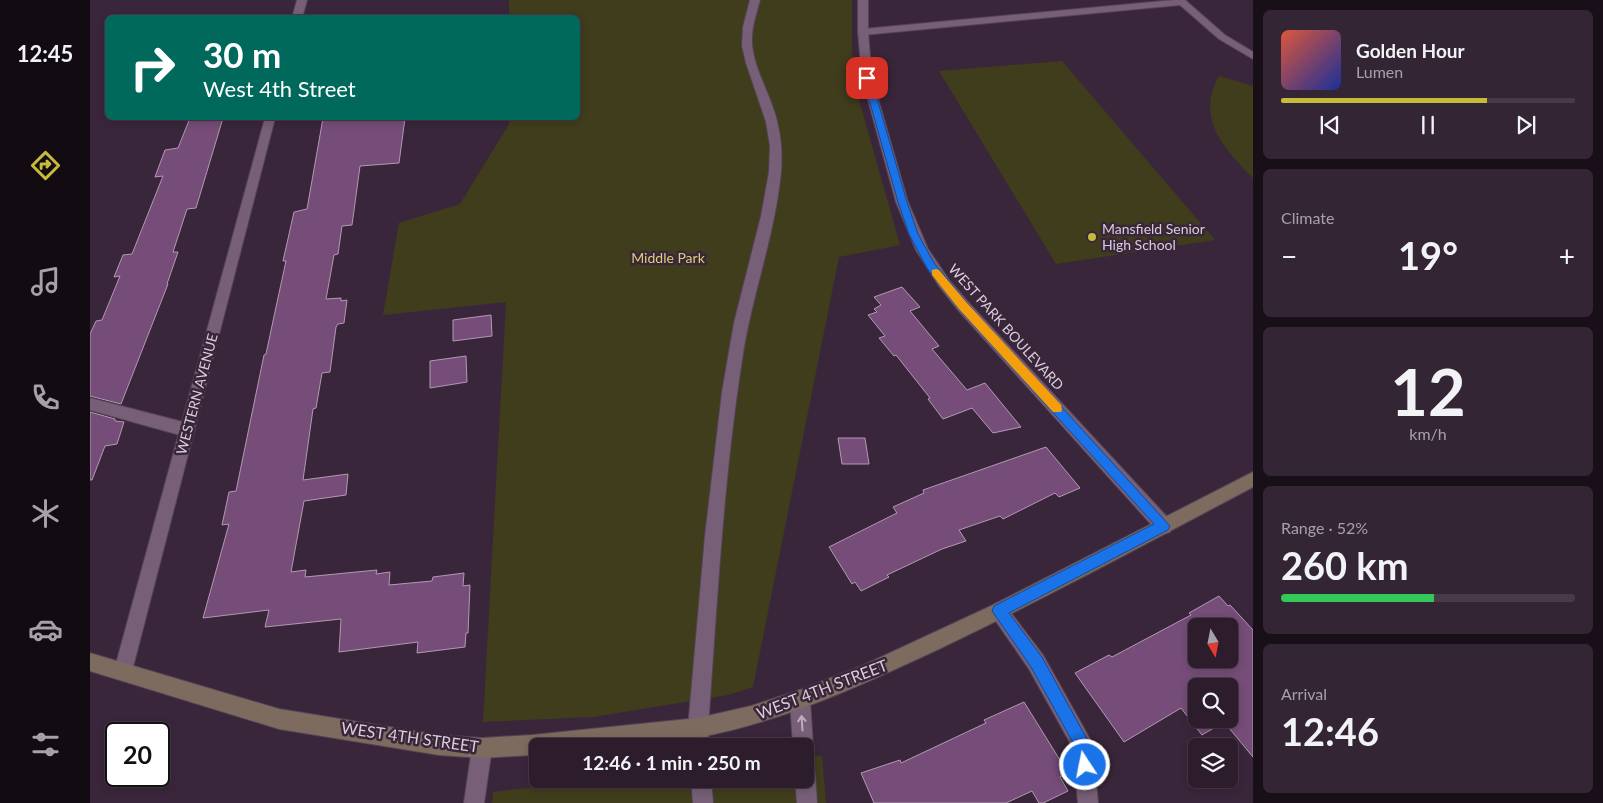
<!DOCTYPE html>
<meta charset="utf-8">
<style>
body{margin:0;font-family:Lato,sans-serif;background:#342534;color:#f1f3f6;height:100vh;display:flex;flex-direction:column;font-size:19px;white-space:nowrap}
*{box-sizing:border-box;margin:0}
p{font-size:16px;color:#a6a1a9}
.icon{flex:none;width:28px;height:28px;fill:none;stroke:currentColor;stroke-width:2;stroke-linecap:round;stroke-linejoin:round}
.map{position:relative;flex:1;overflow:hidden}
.side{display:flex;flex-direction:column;gap:10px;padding:10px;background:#180f18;width:350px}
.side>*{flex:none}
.hud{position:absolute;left:15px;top:15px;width:475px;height:105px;border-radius:8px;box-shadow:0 2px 8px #0003,0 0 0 1px #483a48;background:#00695c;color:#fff;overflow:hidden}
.needle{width:32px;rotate:170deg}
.controls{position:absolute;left:1098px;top:618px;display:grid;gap:10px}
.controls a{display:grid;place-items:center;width:50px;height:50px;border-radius:8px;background:#2c1c2c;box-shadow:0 2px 8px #0003,0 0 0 1px #483a48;font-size:25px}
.speed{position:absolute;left:15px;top:722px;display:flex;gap:10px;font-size:25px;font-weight:700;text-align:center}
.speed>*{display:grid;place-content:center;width:65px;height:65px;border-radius:50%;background:#2c1c2c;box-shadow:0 2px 8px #0003,0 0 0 1px #483a48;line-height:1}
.speed .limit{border:2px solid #111;border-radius:8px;background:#fff;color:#111}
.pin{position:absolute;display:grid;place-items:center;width:42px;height:42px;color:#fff;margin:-21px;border-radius:10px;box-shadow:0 2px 8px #0006}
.me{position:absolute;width:55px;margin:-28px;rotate:349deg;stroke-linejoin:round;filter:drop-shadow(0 0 4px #0008)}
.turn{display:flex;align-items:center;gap:18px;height:105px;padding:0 15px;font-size:22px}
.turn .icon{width:65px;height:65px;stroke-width:2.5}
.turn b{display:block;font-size:35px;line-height:42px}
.big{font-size:38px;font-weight:700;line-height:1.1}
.side .widget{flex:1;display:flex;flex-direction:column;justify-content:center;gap:8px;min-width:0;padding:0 18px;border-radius:8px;background:#342534}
.side .dial{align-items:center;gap:0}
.dial b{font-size:65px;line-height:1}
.song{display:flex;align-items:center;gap:15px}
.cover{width:60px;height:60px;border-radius:8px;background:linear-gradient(135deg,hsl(10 70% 55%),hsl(230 70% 35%))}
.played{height:5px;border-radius:2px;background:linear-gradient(90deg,#c7bb3c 70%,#483a48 70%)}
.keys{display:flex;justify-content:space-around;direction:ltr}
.heat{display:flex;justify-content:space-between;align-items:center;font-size:28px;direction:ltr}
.charge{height:8px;border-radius:4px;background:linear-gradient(90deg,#34c759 52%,#483a48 0)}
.trip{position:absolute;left:439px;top:738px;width:285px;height:50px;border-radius:8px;background:#2c1c2c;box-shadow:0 2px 8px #0003,0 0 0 1px #483a48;font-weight:700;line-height:50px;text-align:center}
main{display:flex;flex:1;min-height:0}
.dock{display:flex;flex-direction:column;width:90px;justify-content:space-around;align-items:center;background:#120b12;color:#a6a1a9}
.dock .icon{width:35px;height:35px}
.dock .on{color:#c7bb3c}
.dock b{font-size:22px;color:#f1f3f6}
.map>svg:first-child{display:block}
.green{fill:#403d1d}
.building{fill:#754d78;stroke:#b299b3;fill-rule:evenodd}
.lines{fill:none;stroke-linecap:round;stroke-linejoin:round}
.service-casing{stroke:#554456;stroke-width:2}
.minor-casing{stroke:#554456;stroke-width:2}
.secondary-casing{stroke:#554456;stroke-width:2}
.service{fill:#765f77;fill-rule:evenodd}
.minor{fill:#765f77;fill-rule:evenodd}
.secondary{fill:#7d6b5f;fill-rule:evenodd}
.oneway{stroke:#bcacbc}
.route{fill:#1a73e8;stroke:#114b97}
.slow{fill:#f59e0b}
.poi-dot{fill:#c7bb3c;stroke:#3a263b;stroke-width:2}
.labels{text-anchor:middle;stroke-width:5;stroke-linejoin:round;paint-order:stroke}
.poi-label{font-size:14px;fill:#dacdda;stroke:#3a263b;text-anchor:start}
.park-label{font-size:14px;fill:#d8d076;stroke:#3a263b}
.street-label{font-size:14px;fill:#dacdda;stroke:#3a263b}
.near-street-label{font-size:16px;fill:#dacdda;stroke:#3a263b}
</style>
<main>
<nav class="dock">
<b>12:45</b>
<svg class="icon on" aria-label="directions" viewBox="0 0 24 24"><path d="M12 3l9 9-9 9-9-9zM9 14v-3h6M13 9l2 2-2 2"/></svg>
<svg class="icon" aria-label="music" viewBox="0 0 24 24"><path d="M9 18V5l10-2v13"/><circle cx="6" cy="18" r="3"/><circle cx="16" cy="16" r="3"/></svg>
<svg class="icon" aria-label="phone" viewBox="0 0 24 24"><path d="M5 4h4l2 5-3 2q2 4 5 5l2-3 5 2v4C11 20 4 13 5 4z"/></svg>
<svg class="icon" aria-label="climate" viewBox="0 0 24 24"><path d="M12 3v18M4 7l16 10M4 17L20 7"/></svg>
<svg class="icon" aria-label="car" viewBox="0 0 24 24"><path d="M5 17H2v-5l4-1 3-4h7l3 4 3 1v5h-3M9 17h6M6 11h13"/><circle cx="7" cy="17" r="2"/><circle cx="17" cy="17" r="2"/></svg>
<svg class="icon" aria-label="filters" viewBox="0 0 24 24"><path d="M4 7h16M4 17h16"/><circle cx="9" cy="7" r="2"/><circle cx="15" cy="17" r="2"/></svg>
</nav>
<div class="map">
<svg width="1163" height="803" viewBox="0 0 1163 803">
<rect width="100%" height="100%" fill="#3a263b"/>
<g class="green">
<path d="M419,0H762V75L810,245L749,257L663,687L638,695L503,717L393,722L416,302L293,315L309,223L370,204L419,124V118H488V18L419,17Z"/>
<path d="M972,61L1125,240L966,264L849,71Z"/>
<path d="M1129,76L1163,86V178C1134,149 1105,118 1129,76Z"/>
<path d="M715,755L732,756L736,803H402L403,792L514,779H715Z"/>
</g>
<g class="building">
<path d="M100,118H133L106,208L97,209L83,252H88L77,284H78L31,404L0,396V334L6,321L12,320L30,276L24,277L33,255L42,254L73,176L65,177L75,150L88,148Z"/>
<path d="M233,118H315L309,163L270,166L262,225L252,226L248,254L244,255L236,299L251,298V301L257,300L254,323L248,324L246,327L240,372L232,373L226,408L223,409L213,480L258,474L256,495L214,501L201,572L216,570L215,577L287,570L286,574L300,572L299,585L342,581L343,577L374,573L373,586L380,585L378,633H376L375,647L327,653L328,642L249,652L251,619L175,627L179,610L113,618L139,524L132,525L139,492L146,491L174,355L176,354L186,307L196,261H193L204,212L217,209Z"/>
<path d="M812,287L830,307L820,311L849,346L842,349L877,390L895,383L931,427L903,433L882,408L853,419L838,399L840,398L806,355L804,356L789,338L795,336L778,315L787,312L784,309L791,305L784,297Z"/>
<path d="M401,315L402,336L363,341V320Z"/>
<path d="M376,356L377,382L340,388V361Z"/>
<path d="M0,412L25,419V421L34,422L27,444L15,446L2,480H0Z"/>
<path d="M748,438H775L779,464H752Z"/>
<path d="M956,447L990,488L969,497L965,493L913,519L910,516L869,530L876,541L852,549L797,575L799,577L771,591L765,582L762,584L739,547L807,513L803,507L834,493L833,490Z"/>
<path d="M1129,596L1138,606L1140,605L1163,630V757L1134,722L1112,735L1091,708L1034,742L985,673L1019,655L1022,657L1101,615L1099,613ZM1106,626H1139V659H1106ZM1106,686H1139V719H1106Z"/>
<path d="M934,702L978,773L970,777L978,791L953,803H949L942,791L916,803H784L771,773L810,760L811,763L896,723L894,720Z"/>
</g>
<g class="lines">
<defs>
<g id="service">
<path d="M660,0H670C666,15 661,29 662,44C664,66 675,85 682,105C690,126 693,149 691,172C685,236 661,297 652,360C633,482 627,605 618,728L615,735L608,738L601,735L598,728L615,536L632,392L644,323L671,216L679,172L680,146L676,122L656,63L652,46L653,27Z"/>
<path d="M1084,0H1095L1135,35L1163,52V59L1129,39L1090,5L773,35L768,32L773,29Z"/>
<path d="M0,398L97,423L102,425L105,430L102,435L97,437L0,410Z"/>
<path d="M909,602L915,605L953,655L1000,739L1003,746L1008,803H988L983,748L939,669L903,617L900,611L903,605Z"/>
</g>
<g id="minor">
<path d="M207,0H217L212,18H202Z"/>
<path d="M768,0H778V32L782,78L818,202L838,249L859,280L878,302L1080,520L1082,526L1080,532L1074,534L1068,532L868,310L849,286L826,250L806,202L772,78L768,32Z"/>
<path d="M175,118H185L42,671L40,678L33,680L26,678L24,671Z"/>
<path d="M710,690L717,693L720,700L723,746L720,753L715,755V746H703L700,700L703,693Z"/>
<path d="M608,718L615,721L618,728L619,746H599L598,728L601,721Z"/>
<path d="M392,738L399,741L402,748L394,803H374L382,748L385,741Z"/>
<path d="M715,764L722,767L725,774L727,803H707L705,779H715Z"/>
<path d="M601,779H621L623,803H603Z"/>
</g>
<path id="secondary" d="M1163,472V487C1059,542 956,598 849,649C772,685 694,721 610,737C557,748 501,746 448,746V754L442,755L392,758L349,755L189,729L0,671V653L189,709L349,735L392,738L442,735L608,718L661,706L710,690L774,665L903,605Z"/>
</defs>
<use href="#service" class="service-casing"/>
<use href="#minor" class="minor-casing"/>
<use href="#secondary" class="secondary-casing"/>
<use href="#service" class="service"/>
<use href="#minor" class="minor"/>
<use href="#secondary" class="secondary"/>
</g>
<defs><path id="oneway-shaft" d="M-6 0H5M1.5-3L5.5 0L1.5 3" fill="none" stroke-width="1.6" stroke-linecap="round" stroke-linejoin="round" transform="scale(1.25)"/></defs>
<use class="oneway" href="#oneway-shaft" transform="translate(712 723) rotate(-94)"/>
<path class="route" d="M775,77L781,78L817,202L828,234L844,263L877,303L1080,526L1078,530L919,613L952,657L998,741L1002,765L1000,770L995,773L989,770L986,748L941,667L902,611L904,606L1064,524L869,309L837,268L819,234L808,202L773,78Z"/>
<path class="slow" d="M846,269L849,270L877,303L971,405L972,409L971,412H963L869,309L842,275V270Z"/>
<circle class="poi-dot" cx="1002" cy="237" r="5"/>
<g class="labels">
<g class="poi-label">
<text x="1012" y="234">Mansfield Senior<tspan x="1012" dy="16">High School</tspan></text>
</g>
<g class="park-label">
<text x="578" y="263">Middle Park</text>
</g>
<g class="street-label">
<text transform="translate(916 327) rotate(48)" y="5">WEST PARK BOULEVARD</text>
<text transform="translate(107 394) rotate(-75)" y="5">WESTERN AVENUE</text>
</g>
<g class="near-street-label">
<text transform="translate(732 689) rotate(-21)" y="6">WEST 4TH STREET</text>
<text transform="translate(320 737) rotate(8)" y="6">WEST 4TH STREET</text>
</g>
</g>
</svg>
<div class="controls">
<a><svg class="needle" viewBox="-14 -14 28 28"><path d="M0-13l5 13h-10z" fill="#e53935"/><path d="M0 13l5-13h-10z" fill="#a6a1a9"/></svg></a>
<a><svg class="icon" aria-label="search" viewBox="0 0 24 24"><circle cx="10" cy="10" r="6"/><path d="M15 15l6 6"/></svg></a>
<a><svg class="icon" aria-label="layers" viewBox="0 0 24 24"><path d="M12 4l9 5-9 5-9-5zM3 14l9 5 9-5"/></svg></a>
</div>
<div class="speed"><div class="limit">20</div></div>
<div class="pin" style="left:777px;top:78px;background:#d93025"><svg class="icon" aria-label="arrive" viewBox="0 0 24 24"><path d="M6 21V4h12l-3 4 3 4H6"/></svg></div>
<svg class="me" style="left:995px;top:765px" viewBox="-20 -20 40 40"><circle r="17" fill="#1a73e8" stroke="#fff" stroke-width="3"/><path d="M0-11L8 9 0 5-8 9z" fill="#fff"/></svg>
<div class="trip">12:46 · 1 min · 250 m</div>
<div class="hud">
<div class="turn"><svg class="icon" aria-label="right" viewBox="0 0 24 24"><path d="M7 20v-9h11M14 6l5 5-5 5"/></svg><div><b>30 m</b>West 4th Street</div></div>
</div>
</div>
<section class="side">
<div class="widget">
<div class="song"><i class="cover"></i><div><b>Golden Hour</b><p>Lumen</p></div></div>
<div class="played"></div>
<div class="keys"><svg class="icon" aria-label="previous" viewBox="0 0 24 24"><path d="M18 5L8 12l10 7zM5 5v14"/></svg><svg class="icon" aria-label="pause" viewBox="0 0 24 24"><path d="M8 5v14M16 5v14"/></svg><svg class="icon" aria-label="next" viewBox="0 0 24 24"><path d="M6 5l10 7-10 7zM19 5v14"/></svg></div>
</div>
<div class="widget"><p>Climate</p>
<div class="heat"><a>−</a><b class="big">19°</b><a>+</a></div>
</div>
<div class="widget dial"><b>12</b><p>km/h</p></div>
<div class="widget"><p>Range · 52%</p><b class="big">260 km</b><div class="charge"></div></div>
<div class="widget"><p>Arrival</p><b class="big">12:46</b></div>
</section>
</main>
